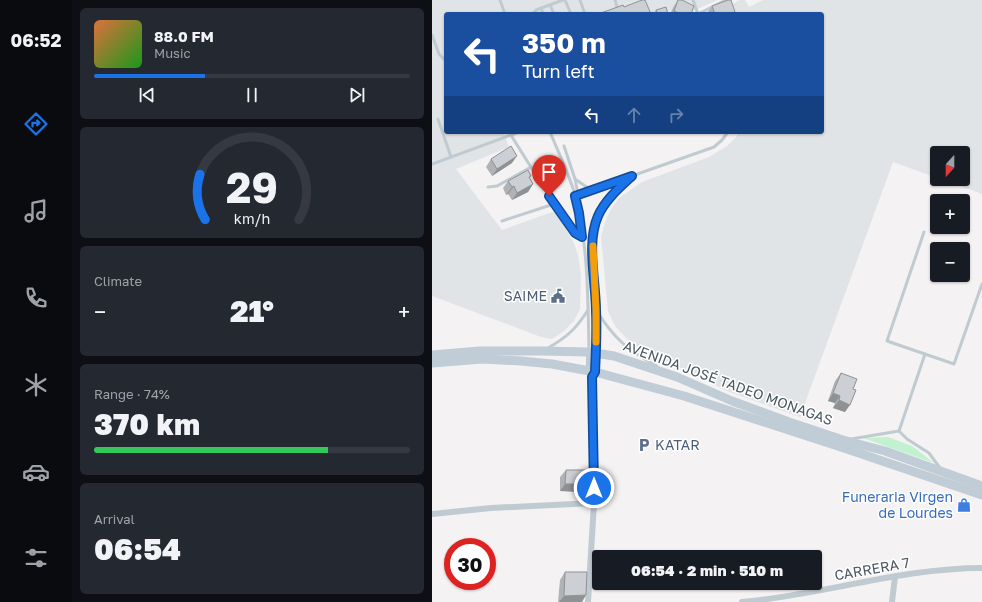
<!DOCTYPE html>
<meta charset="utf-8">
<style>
body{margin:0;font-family:"Golos Text",sans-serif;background:#242831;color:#f1f3f6;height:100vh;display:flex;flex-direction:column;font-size:15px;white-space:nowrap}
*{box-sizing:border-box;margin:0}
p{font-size:13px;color:#9ea1a6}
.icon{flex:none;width:22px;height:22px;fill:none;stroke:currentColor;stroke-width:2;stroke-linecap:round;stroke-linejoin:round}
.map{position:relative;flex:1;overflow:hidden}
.side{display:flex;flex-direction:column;gap:8px;padding:8px;background:#0d0f14;width:360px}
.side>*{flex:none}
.hud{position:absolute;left:12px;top:12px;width:380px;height:122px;border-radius:4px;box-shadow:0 1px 3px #0004;background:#1a4fa0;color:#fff;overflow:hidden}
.needle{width:26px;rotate:201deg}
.buttons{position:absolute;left:498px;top:146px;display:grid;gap:8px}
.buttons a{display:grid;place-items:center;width:40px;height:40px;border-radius:4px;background:#171b24;box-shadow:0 1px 3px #0004;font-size:20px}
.speed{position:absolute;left:12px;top:538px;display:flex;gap:8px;font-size:20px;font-weight:700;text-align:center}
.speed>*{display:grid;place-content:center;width:52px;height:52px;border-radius:50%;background:#171b24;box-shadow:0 1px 3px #0004;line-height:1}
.speed .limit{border:6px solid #d22;background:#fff;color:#111}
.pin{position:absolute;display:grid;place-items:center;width:34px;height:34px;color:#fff;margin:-41px -17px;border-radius:50% 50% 50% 0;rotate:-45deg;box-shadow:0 0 4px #0007}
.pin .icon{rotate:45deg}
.me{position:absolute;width:44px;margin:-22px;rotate:0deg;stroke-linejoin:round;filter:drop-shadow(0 0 3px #0008)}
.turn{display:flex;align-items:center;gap:14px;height:84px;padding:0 12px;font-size:18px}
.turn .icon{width:52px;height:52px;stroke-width:2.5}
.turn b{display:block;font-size:28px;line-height:34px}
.lanes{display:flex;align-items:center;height:38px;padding:0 12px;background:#0003;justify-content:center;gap:20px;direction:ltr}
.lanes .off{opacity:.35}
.big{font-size:30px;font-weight:800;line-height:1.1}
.side .tile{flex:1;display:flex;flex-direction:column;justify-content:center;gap:6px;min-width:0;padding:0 14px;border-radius:6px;background:#242831}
.side .dial{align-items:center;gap:0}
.dial svg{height:104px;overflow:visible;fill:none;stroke:#363941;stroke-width:7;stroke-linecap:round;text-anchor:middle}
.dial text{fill:#f1f3f6;stroke:none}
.song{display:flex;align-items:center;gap:12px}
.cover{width:48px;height:48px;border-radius:6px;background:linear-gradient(135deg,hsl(20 70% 55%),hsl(120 70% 35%))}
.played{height:4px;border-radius:2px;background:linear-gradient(90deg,#1a73e8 35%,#363941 35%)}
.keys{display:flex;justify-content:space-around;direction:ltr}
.heat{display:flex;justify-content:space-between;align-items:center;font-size:22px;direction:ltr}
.charge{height:6px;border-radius:3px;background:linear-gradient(90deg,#34c759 74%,#363941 0)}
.trip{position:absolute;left:160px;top:550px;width:230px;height:40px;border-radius:4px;background:#171b24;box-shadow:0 1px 3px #0004;font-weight:800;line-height:40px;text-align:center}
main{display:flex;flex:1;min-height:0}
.tabs{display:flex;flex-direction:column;width:72px;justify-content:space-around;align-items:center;background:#090b0e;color:#9ea1a6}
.tabs .icon{width:28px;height:28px}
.tabs .current{color:#1a73e8}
.tabs b{font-size:18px;color:#f1f3f6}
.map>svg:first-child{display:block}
.airport{fill:#e1e4e6}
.green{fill:#c1f1cf}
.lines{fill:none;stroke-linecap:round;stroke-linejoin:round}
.service{stroke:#c0cbd1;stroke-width:3}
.minor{stroke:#c0cbd1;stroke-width:6}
.secondary{stroke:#c0ccd6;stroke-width:9}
.wall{fill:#afb3b6}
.shaded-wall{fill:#8f9294}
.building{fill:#ccd0d4;stroke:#8f9294}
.route-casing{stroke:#114b97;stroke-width:10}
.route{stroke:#1a73e8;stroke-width:7}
.slow{stroke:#f59e0b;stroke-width:7}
.labels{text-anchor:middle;stroke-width:3;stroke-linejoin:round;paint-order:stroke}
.service-label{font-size:14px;fill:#4e5e75;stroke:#fff;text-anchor:end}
.street-label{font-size:14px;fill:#495860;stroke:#fff}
.shop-label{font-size:14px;fill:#366cbe;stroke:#fff;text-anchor:end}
</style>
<main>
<nav class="tabs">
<b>06:52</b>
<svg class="icon current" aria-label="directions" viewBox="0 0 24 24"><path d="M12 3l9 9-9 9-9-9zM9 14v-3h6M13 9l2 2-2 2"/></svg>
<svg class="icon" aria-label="music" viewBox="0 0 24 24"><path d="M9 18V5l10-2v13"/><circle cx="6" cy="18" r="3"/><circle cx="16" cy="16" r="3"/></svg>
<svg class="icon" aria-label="phone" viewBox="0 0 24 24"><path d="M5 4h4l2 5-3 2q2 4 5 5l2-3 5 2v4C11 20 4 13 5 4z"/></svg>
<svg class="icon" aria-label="climate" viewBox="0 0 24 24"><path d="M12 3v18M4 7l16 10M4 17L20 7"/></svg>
<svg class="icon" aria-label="car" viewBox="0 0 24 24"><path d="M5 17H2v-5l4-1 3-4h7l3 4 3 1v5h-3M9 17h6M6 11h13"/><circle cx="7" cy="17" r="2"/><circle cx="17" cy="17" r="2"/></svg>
<svg class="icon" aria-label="filters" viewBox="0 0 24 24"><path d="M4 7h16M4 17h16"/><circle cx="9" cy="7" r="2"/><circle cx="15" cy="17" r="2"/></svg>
</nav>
<section class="side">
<div class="tile">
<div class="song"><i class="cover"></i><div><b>88.0 FM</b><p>Music</p></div></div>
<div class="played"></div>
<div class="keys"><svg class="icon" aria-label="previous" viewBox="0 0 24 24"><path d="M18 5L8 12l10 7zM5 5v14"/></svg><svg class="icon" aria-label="pause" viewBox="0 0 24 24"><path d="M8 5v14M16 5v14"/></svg><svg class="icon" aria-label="next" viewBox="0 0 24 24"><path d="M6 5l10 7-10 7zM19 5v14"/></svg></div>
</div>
<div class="tile dial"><svg viewBox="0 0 100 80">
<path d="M14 69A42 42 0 1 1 86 69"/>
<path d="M14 69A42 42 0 0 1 10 34" stroke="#1a73e8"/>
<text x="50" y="56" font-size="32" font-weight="700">29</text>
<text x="50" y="72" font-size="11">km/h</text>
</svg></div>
<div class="tile"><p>Climate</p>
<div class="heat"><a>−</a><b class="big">21°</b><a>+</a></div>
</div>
<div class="tile"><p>Range · 74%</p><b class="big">370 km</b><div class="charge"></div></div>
<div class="tile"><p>Arrival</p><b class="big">06:54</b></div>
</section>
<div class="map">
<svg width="550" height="602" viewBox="0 0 550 602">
<rect width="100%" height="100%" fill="#f4f2f2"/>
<g class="airport">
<path d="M0,0H285L257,13L242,7L240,10L225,14H14V132H71L77,147L24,169L70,230L123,211L141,241L146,255L149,274L148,309L142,321L132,331L120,339L109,337L0,296Z"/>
<path d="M308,0H313L317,7L331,0H550V194L508,179H531V153H505V178L461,162L368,417L295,391L247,367L211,351L195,339L183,326L176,311L169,237L173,222L179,209L187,198L210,182L277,157L295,146L305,136L306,132H390V14H296L294,7Z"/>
</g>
<path class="green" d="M456,437L480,446L502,463L431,438Z"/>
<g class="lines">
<g class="service">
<path d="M68,0L73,14"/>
<path d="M133,0L139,14"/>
<path d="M148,0L153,14"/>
<path d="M183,0L186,10"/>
<path d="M261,0L266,14"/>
<path d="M118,5L122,14"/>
<path d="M109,8L111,14"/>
<path d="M101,14L104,10L131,0"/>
<path d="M266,14L294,0"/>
<path d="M0,35L7,54L14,61"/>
<path d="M6,119L19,157"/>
<path d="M77,132L122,204L143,233L150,237"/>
<path d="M118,132C127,154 138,176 144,198C156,244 156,303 157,350"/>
<path d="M132,146L143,179L146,194"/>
<path d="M0,164L87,132"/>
<path d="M143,179L159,190"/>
<path d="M56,187L65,186L99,167"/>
<path d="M143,196L282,147L290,140L296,132"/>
<path d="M70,221L122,204"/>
<path d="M492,232L455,341L522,364L550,284"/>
<path d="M164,310C181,337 196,351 225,366"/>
<path d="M116,348C135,337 144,329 156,310"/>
<path d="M164,351C164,337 165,322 164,308C163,281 155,241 166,216C173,200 187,188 199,176"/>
<path d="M467,431L493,354"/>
<path d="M419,439L467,431L475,439L497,453L508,468"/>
</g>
<g class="minor">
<path d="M162,374L164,353"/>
<path d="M0,514L59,508L162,503"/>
<path d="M156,602L162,503L161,387L160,377L157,371V352"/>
<path d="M310,602C390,595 469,568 550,568"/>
<path d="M460,602L463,577"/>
</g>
<g class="secondary">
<path d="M0,355L48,351H110L157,352L182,356L245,377L300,401L357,422L411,440L453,451L550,486"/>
<path d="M0,363L50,359L89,361L120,364L163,372L252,396L415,449L550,495"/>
</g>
</g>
<g class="wall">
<path d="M246,0L259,14H238L242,6Z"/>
<path d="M280,6L302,14H275V13Z"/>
<path d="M224,10L236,14H222Z"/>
<path d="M59,159L80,163L60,176L54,167Z"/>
<path d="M99,176L98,177L101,184L96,192L80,200L76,194L74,195L71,188L76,181Z"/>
<path d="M409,373L421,389L413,412L401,408L403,403L396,401L403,381Z"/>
<path d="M134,470L150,492L128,491V477Z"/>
<path d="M133,572L150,602H126L128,580Z"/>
</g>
<g class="shaded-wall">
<path d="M85,156L80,163L60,176L65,169Z"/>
<path d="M101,184L96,192L80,200L85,193Z"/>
<path d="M82,186L76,194L74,195L80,187Z"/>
<path d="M401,393L408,396L403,403L396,401Z"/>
<path d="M407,400L418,405L413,412L401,408Z"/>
<path d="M133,484H156L150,492L128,491Z"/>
<path d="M154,595L150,602H127L132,596Z"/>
</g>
<g class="building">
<path d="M210,0H213L219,14H169V13L191,5L192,7Z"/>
<path d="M246,0H250L262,6L259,14H248L242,11Z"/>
<path d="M296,0H299L303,12L297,14H283L280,6Z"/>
<path d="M234,7L236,14H225L224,10Z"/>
<path d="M79,146L85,156L65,169L59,159Z"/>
<path d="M96,170L99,176L97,177L101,184L85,193L82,186L80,187L76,181Z"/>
<path d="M409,373L425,379L421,389L424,390L418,405L407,400L408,396L401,393Z"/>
<path d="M134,470H156V484H133Z"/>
<path d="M133,572H155L154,595L132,596Z"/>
</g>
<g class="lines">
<defs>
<path id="route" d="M117,196L143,233L150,237L147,213L143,196L200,176C187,188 173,200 166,216C154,243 164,282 164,311C165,331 164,352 163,372L160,377L162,488"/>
</defs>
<use href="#route" class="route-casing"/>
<use href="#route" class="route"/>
<path class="slow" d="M161,246L164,310V342"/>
</g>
<defs>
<symbol id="civic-bare" viewBox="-9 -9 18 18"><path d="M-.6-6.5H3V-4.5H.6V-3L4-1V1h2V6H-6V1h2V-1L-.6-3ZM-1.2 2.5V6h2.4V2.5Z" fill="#5c6f8a" stroke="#fff" stroke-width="2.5" paint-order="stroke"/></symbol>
<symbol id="parking-bare" viewBox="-9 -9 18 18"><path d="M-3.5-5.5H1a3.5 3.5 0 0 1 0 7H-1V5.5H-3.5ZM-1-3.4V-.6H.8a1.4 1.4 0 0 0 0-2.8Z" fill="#5c6f8a" stroke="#fff" stroke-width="2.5" paint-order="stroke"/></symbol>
<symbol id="shop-bare" viewBox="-9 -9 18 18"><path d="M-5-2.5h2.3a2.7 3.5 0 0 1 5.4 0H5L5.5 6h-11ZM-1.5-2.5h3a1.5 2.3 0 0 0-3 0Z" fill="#3f7fe0" stroke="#fff" stroke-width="2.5" paint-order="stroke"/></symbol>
</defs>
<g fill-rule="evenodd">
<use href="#civic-bare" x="116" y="286" width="20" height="20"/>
<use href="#parking-bare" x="202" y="435" width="20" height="20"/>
<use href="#shop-bare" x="522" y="495" width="20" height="20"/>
</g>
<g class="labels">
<g class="service-label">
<text x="115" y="301">SAIME</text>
<text x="223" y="450" text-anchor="start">KATAR</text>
</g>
<g class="street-label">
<text transform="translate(296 383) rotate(20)" y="5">AVENIDA JOSÉ TADEO MONAGAS</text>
<text transform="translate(440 569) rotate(-10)" y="5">CARRERA 7</text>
</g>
<g class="shop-label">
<text x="521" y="502">Funeraria Virgen<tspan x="521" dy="16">de Lourdes</tspan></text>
</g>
</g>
</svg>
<div class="buttons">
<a><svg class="needle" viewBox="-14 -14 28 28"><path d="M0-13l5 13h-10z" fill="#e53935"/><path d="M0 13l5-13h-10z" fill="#9ea1a6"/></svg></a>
<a>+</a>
<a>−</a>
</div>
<div class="speed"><div class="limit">30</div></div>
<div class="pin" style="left:117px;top:196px;background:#d93025"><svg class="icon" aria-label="arrive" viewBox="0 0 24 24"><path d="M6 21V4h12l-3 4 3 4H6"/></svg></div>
<svg class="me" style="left:162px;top:488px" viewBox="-20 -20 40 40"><circle r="17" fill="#1a73e8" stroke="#fff" stroke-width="3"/><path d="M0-11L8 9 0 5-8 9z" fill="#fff"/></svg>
<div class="trip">06:54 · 2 min · 510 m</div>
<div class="hud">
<div class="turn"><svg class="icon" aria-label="left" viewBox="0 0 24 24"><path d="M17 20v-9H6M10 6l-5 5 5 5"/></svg><div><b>350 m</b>Turn left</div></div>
<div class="lanes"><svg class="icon" aria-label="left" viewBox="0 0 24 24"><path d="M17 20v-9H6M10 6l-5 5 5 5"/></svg><svg class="icon off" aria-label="ahead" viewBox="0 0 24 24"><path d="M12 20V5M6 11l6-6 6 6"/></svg><svg class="icon off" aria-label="right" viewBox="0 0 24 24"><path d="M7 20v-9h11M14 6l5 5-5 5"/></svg></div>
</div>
</div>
</main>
